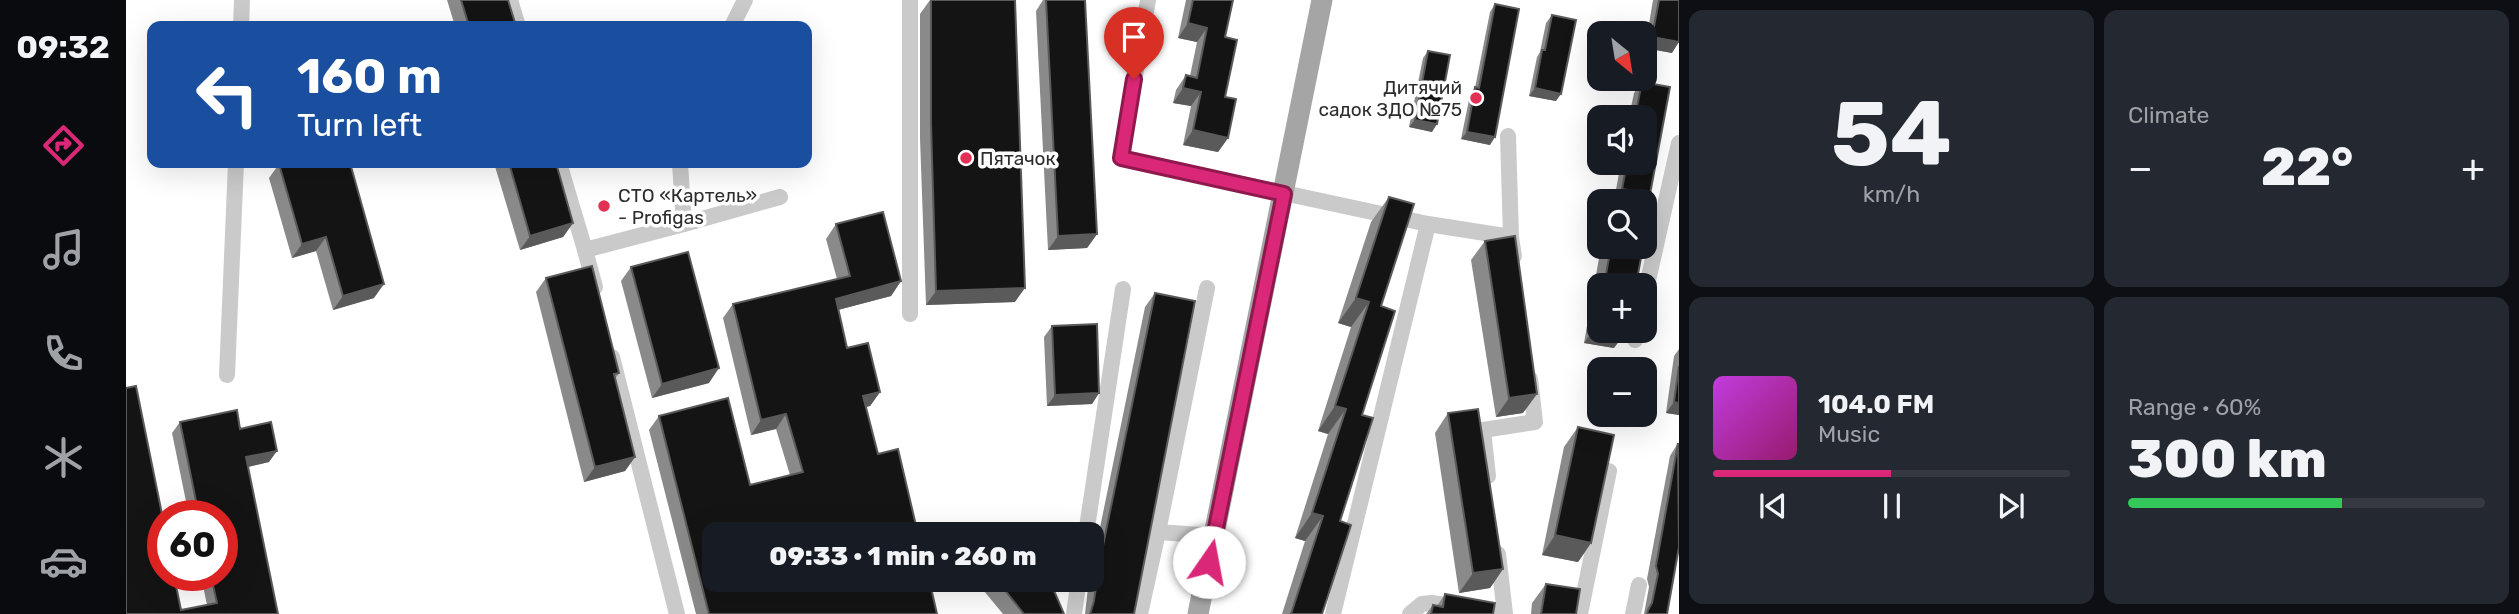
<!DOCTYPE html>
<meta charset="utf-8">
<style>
body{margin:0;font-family:Rubik,sans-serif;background:#242831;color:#f1f3f6;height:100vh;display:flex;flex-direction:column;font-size:26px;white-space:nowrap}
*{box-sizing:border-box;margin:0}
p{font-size:23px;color:#9ea1a6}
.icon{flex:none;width:38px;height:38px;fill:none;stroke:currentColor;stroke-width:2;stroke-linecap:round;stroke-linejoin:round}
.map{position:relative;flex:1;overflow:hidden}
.drawer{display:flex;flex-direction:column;gap:10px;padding:10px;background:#0d0f14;width:840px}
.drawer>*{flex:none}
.guide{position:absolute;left:21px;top:21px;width:665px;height:147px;border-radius:14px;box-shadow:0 7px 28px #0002;background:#1a4fa0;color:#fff;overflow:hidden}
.needle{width:46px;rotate:150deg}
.tools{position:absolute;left:1461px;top:21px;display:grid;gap:14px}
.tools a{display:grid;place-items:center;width:70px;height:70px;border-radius:14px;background:#171b24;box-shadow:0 7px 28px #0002;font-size:35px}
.speed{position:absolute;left:21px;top:500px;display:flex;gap:14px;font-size:35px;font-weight:700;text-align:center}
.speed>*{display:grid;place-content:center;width:91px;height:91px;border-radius:50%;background:#171b24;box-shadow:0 7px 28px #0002;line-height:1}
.speed .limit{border:10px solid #d22;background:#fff;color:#111}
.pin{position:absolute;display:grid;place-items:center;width:60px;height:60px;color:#fff;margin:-72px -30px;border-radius:50% 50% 50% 0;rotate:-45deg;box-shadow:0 0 7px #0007}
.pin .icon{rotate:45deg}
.me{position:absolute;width:77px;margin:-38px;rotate:12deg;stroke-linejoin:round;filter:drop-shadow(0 0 5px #0008)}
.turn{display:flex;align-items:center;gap:24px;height:147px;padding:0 35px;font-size:32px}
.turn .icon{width:91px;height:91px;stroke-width:2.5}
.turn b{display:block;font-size:49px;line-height:60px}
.big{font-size:52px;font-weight:800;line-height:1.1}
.drawer .card{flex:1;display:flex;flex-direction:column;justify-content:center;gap:10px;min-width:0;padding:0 24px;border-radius:14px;background:#242831}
.drawer .dial{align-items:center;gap:0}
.dial b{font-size:91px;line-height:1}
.song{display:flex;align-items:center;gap:21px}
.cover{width:84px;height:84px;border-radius:10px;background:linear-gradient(135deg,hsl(290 70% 55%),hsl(320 70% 35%))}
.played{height:7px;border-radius:4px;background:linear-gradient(90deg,#db2777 50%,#363941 50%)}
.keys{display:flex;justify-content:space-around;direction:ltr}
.heat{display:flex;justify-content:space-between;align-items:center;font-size:38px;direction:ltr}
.charge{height:10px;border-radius:5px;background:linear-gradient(90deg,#34c759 60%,#363941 0)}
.drawer .tiles{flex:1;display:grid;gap:10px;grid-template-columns:repeat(2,1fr)}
.trip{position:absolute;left:576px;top:522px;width:402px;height:70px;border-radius:14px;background:#171b24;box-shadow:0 7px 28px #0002;font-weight:800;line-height:70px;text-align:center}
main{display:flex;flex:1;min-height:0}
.menu{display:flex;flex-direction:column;width:126px;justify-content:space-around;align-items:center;background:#090b0e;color:#9ea1a6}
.menu .icon{width:49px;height:49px}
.menu .active{color:#db2777}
.menu b{font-size:32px;color:#f1f3f6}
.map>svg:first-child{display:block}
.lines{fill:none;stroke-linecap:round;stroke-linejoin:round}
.minor{stroke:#cacaca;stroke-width:16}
.major{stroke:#a5a5a5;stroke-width:21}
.wall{fill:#8a8a8a}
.shaded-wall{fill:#5a5a5a}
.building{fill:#141414;stroke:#5a5a5a;stroke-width:2}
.route-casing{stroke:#8e194d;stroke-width:18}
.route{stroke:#db2777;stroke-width:12}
.poi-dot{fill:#e33156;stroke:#fff;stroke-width:2.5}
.labels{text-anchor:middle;stroke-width:7;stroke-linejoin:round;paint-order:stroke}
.poi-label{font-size:19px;fill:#2d2d2d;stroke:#fff;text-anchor:start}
</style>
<main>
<nav class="menu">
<b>09:32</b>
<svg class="icon active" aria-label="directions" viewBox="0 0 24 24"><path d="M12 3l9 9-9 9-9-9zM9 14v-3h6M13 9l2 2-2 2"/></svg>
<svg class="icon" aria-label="music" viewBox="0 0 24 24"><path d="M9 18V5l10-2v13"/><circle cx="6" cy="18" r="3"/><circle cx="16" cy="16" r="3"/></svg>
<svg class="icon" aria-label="phone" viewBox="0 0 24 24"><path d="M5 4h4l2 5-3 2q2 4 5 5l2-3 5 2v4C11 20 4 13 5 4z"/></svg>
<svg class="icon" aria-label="climate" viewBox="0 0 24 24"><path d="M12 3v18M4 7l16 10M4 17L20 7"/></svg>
<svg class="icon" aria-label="car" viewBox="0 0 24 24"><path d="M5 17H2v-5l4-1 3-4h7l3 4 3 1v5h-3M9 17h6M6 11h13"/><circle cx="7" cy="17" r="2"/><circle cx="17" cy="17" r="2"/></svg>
</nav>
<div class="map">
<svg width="1553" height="614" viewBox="0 0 1553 614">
<rect width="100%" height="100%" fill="#fff"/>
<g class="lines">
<g class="minor">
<path d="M384,0L392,26"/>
<path d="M1022,0L995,158L1302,224L1385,237L1388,256"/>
<path d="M115,26L116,0"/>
<path d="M606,26L619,0"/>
<path d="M1382,136L1385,237"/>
<path d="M433,163L459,250"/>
<path d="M554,163L558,224L654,197"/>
<path d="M469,287L459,250L558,224"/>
<path d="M1519,294L1553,143"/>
<path d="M784,314V0"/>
<path d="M1509,340L1511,331"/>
<path d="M486,357L551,614"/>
<path d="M101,375L110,163"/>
<path d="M1362,476L1357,430L1409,422L1404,379"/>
<path d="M1032,532L1081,288"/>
<path d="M960,534L997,289"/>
<path d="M1372,554L1379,614"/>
<path d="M948,614L953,579"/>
<path d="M1014,614L1032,532L1089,536"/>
<path d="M1207,614L1302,224"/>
<path d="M1284,614L1296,604L1306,603L1371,614"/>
<path d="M1454,614L1483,471"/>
<path d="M1507,614L1513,585"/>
</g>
<path class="major" d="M1072,614L1196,0"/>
</g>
<g class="wall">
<path d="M321,0H382L390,26H329Z"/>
<path d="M804,0L889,302L800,305L794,138V14Z"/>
<path d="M917,0H959L971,234L961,248L922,250L910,11Z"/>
<path d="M1060,0H1107L1099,37V97L1102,138L1092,152L1057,145L1065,106L1047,103L1050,90L1060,75L1064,76L1071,42L1052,38Z"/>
<path d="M1527,0H1553L1546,53L1519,48Z"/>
<path d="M1369,4L1364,145L1335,139L1344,95L1349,88L1364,12Z"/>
<path d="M1426,15L1430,101L1403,96L1411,57L1414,52L1420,23Z"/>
<path d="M1302,51L1306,132L1283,127L1297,58Z"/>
<path d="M1516,82L1544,87L1524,194L1519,201L1488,200L1495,163H1519V117H1503L1508,93Z"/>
<path d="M368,163H430L447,223L437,237L394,250Z"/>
<path d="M153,164L248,298L207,310L190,251L166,258L143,178Z"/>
<path d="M1263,197L1255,306L1236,415L1196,614H1156L1179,541L1169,538L1202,434L1192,431L1225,327L1212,323L1245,222Z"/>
<path d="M710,224L775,281L765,296L712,310L721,348L754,392L744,406L740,407L752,454L811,614H570L523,430L533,416L624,485L664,475L650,429L625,435L597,318L607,304L711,279L700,239Z"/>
<path d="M1359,241L1397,413L1370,417L1345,260Z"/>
<path d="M1475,247H1517L1510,285H1474V331L1488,348L1458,343Z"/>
<path d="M505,267L583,383L526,398L495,281Z"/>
<path d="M420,278L493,373L489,379L509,457L499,471L458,482L410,292Z"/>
<path d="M1029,293L1008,614H959L963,579H966V567L1019,307Z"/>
<path d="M926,326L973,393L966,404L921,406L918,337Z"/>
<path d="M1553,349V415L1540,413L1548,356Z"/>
<path d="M1322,413L1377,569L1364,588L1333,593L1309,433Z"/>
<path d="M54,422L114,429L143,462L122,467L152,614L55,610L81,605L75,576H96V516H63L46,433Z"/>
<path d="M1452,427L1465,543L1452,562L1416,555L1438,447Z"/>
<path d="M1552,443L1541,614H1518L1523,587L1521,579L1544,456Z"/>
<path d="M866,579H923L938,614H877L858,591Z"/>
<path d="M1420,584L1450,614H1405L1406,603Z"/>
<path d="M1319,594L1367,614H1300L1307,605L1311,606Z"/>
</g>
<g class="shaded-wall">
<path d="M1062,23L1081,28L1071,42L1052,38Z"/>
<path d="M1526,37L1553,42L1546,53L1519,48Z"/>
<path d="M1057,88L1075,92L1065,106L1047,103Z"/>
<path d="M1409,88L1435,94L1430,101L1403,96Z"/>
<path d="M1289,120L1311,124L1306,132L1283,127Z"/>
<path d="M1067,130L1102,138L1092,152L1057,145Z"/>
<path d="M1341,132L1369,137L1364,145L1335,139Z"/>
<path d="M1496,189L1524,194L1519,201L1488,200Z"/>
<path d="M447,223L437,237L394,250L404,236Z"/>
<path d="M971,234L961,248L922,250L932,236Z"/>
<path d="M200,237L190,251L166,258L176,244Z"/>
<path d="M775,281L765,296L700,313L710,299Z"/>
<path d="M258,284L248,298L207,310L217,296Z"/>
<path d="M899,288L889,302L800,305L810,291Z"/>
<path d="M1230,298L1243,302L1225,327L1212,323Z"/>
<path d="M1472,324H1474V331H1501L1488,348L1458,343Z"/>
<path d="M593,368L583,383L526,398L536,384Z"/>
<path d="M754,392L744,406L727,410L737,396Z"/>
<path d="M973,393L966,404L921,406L929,395Z"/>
<path d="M1411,394L1397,413L1370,417L1383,398Z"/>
<path d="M1548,402L1553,403V415L1540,413Z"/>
<path d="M1209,406L1220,409L1202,434L1192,431Z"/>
<path d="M660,414L650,429L625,435L635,420Z"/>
<path d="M151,451L143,462L113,469L120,457Z"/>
<path d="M509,457L499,471L458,482L469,467Z"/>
<path d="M1186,513L1197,516L1179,541L1169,538Z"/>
<path d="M1429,535L1465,543L1452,562L1416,555Z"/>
<path d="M1377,569L1364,588L1333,593L1347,573Z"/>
</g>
<g class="building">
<path d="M335,0H382L390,26H343Z"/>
<path d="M805,0H889L899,288L810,291L805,124Z"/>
<path d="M920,0H959L971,234L932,236Z"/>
<path d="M1067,0H1107L1099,37L1111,40L1099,97L1110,99L1102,138L1067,130L1075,92L1057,88L1060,75L1071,78L1081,28L1062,23Z"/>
<path d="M1533,0H1553V42L1526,37Z"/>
<path d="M1369,4L1393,9L1369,137L1341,132L1349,87L1353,88Z"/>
<path d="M1426,15L1450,20L1435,94L1409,88L1416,50H1419Z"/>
<path d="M1302,51L1324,55L1311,124L1289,120Z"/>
<path d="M1516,82L1544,87L1524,194L1496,189L1501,163H1519V117H1509Z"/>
<path d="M156,163H224L258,284L217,296L200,237L176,244L153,164Z"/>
<path d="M383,163H430L447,223L404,236Z"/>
<path d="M1263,197L1288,204L1255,306L1269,311L1236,415L1247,418L1214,521L1225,525L1196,614H1165L1197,516L1186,513L1220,409L1209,406L1243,302L1230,298Z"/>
<path d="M757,212L775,281L710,299L721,348L742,343L754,392L737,396L752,454L772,449L792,534H588V579H803L811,614H583L533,416L602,398L624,485L677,472L660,414L635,420L607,304L724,276L710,224Z"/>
<path d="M1519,218L1522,219L1519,236Z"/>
<path d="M1389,236L1411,394L1383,398L1359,241Z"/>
<path d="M1485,247H1517L1510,285H1478Z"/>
<path d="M562,252L593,368L536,384L505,267Z"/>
<path d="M466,266L493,373L488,374L509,457L469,467L420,278Z"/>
<path d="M1029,293L1069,301L1008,614H964L968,601L973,565Z"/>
<path d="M971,324L973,393L929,395L926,326Z"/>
<path d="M1553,366V403L1548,402Z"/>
<path d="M10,386L37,519V576H48L55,610L91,603L85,576H96V516H73L54,422L111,410L114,429L145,422L151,451L120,457L152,614H0V388Z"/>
<path d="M1352,409L1377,569L1347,573L1322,413Z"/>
<path d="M1452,427L1488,435L1465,543L1429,535Z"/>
<path d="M1552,443L1553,547L1541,614H1521L1522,610L1526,603L1532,574L1530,566Z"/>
<path d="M870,579H923L938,614H898Z"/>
<path d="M1420,584L1454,589L1450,614H1415Z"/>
<path d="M1319,594L1369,603L1367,614H1305L1307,605L1317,607Z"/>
</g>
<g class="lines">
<defs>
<path id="route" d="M1008,79L995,158L1158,194L1083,562"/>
</defs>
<use href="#route" class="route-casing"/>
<use href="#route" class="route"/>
</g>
<g class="poi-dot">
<circle cx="1350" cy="98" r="7"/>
<circle cx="840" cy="158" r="7"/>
<circle cx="478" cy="206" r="7"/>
</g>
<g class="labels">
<g class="poi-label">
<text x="1336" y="94" text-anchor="end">Дитячий<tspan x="1336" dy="22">садок ЗДО №75</tspan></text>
<text x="854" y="165">Пятачок</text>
<text x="492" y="202">СТО «Картель»<tspan x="492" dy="22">- Profigas</tspan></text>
</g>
</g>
</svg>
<div class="tools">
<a><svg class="needle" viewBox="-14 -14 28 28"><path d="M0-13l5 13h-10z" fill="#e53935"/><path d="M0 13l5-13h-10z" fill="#9ea1a6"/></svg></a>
<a><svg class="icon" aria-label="sound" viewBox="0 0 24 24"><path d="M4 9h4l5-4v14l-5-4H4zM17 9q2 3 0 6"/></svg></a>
<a><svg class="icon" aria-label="search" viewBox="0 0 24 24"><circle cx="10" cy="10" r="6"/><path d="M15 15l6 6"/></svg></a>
<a>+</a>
<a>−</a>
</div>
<div class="speed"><div class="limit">60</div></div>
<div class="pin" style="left:1008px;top:79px;background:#d93025"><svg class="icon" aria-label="arrive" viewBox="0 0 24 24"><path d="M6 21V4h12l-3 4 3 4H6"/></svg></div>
<svg class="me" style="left:1083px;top:562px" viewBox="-20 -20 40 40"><circle r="19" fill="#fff"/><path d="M0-13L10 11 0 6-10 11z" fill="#db2777"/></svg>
<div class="trip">09:33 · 1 min · 260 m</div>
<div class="guide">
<div class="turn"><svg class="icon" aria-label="left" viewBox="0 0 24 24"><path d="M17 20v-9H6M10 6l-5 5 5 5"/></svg><div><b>160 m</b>Turn left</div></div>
</div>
</div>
<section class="drawer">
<div class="tiles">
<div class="card dial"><b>54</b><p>km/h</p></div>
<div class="card"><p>Climate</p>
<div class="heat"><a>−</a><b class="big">22°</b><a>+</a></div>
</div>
<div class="card">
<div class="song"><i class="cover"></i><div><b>104.0 FM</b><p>Music</p></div></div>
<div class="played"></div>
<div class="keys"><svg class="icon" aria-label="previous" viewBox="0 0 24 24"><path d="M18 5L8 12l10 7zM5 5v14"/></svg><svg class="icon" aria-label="pause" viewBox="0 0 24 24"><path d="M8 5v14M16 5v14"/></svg><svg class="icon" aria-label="next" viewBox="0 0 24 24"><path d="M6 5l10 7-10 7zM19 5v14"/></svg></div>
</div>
<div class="card"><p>Range · 60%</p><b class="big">300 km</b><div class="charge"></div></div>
</div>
</section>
</main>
